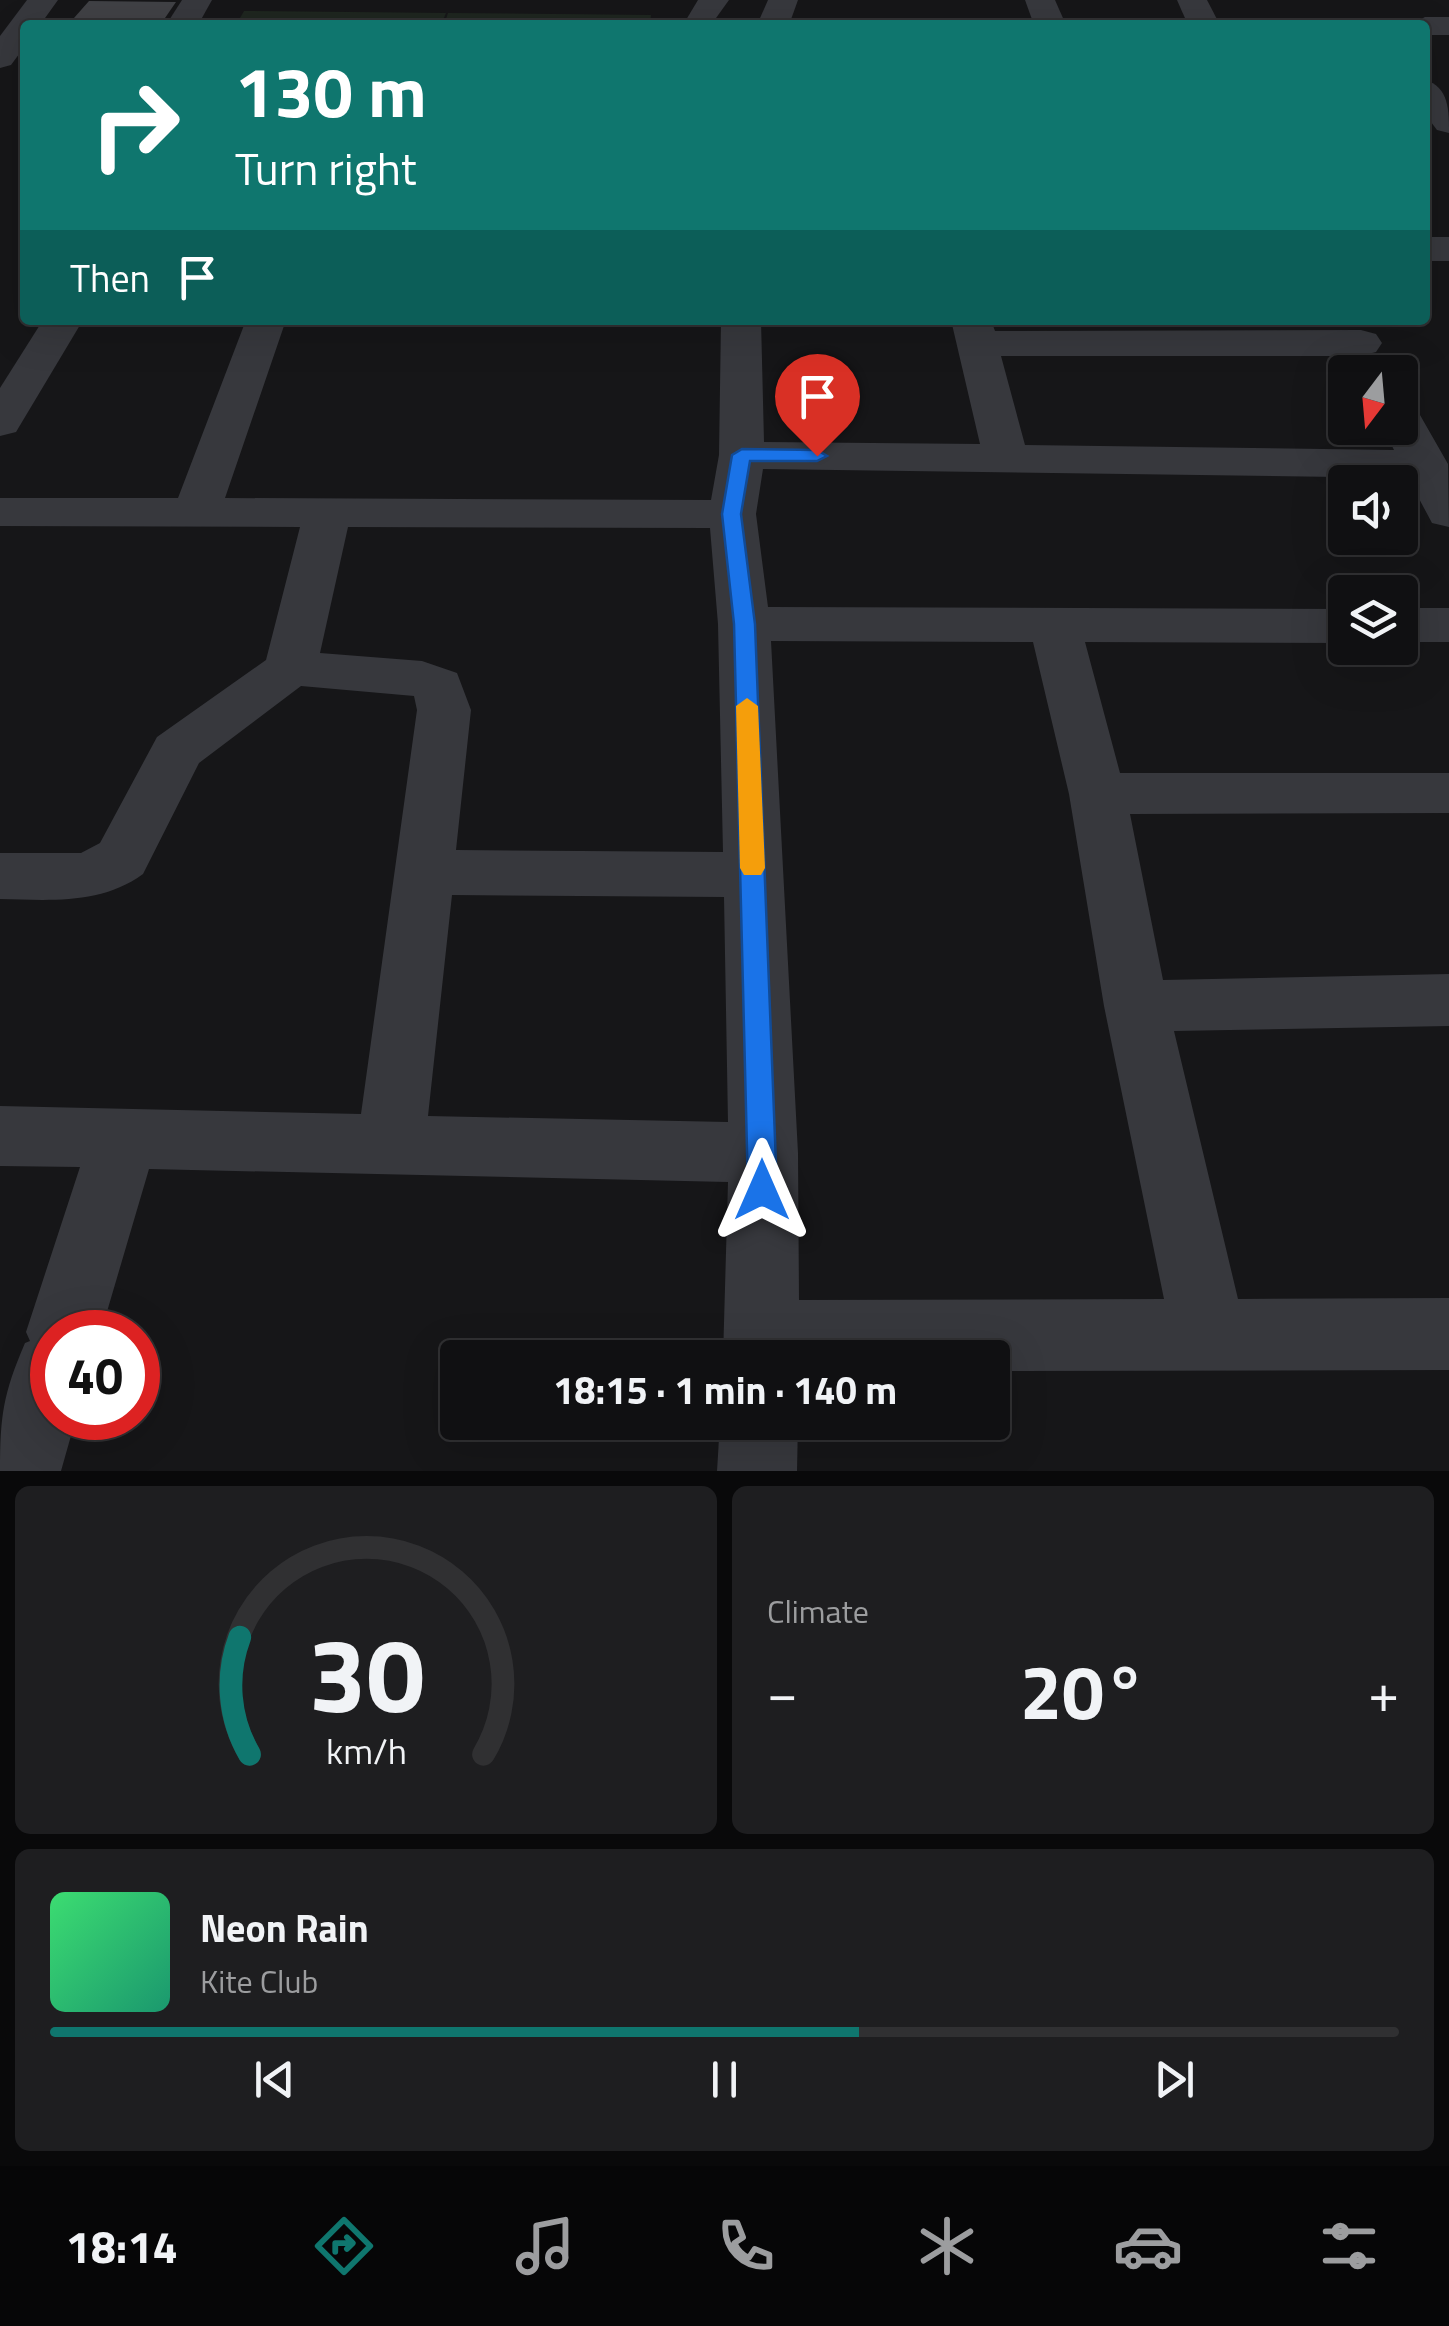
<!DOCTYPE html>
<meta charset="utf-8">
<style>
body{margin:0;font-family:"Titillium Web",sans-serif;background:#1e1e20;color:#f1f3f6;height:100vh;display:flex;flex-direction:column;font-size:38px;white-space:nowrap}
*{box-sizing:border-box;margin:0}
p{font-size:32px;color:#9c9d9f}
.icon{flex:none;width:55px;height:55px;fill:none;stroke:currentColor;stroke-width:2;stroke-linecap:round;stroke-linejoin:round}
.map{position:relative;height:1471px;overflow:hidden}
.panel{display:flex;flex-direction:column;gap:15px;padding:15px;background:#09090a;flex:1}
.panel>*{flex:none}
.hud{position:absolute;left:20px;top:20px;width:1410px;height:305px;border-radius:10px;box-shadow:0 10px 40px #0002,0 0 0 2px #303032;background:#0f766e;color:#fff;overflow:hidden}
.needle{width:65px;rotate:196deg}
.fabs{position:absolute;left:1328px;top:355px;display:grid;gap:20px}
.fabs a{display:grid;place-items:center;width:90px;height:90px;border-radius:10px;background:#101012;box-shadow:0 10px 40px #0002,0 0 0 2px #303032;font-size:50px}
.speed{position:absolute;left:30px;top:1310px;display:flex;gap:20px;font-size:50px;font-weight:700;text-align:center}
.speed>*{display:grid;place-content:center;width:130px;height:130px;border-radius:50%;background:#101012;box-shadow:0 10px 40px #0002,0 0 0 2px #303032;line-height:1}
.speed .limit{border:15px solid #d22;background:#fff;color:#111}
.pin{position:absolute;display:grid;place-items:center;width:85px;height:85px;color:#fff;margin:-102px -42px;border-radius:50% 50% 50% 0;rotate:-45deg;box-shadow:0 0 10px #0007}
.pin .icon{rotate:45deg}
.me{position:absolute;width:110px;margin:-55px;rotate:0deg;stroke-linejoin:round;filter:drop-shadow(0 0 8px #0008)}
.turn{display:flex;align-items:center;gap:35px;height:210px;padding:0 50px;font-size:45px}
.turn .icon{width:130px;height:130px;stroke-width:2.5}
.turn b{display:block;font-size:70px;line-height:85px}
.then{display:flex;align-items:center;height:95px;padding:0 50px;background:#0003;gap:20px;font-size:38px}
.big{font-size:75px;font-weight:700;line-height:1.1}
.panel .tile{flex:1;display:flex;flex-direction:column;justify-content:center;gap:15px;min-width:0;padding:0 35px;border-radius:15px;background:#1e1e20}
.panel .dial{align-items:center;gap:0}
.dial svg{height:260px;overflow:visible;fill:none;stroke:#303032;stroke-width:7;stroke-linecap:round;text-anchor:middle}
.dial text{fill:#f1f3f6;stroke:none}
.song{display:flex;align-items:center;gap:30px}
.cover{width:120px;height:120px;border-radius:15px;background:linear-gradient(135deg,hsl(140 70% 55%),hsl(160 70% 35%))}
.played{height:10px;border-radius:5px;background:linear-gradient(90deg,#0f766e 60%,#303032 60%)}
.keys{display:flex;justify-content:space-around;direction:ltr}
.heat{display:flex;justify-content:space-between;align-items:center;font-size:55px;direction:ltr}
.panel .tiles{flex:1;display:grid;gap:15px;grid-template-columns:1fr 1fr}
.tile:last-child{grid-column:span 2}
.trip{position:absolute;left:440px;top:1340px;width:570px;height:100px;border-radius:10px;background:#101012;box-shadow:0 10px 40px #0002,0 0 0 2px #303032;font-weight:700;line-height:100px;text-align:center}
.dock{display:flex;height:160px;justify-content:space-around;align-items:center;background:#060607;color:#9c9d9f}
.dock .icon{width:70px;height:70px}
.dock .current{color:#0f766e}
.dock b{font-size:45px;color:#f1f3f6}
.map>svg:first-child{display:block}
.green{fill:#1e261f}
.building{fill:#404145}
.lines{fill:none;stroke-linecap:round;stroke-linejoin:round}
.minor{fill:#37383d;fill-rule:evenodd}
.route{fill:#1a73e8;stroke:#114b97;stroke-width:2.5}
.slow{fill:#f59e0b}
</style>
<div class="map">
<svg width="1449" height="1471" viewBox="0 0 1449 1471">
<rect width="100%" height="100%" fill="#161618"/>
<g class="green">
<path d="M244,11L446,13L441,25H236Z"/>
<path d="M448,13L651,15L650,25H444Z"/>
</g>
<path class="building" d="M89,1L176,2L165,18H74Z"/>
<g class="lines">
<g class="minor">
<path d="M27,0H58L40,25H25V46L11,65L0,68V36Z"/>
<path d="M182,0H212L198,25H166Z"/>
<path d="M698,0H729L711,25H683Z"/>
<path d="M768,0H798L789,25H757Z"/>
<path d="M1025,0H1055L1066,25H1034Z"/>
<path d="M1177,0H1207L1220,25H1188Z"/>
<path d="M1425,17H1449V35H1425V25H1410Z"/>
<path d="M1425,80C1449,87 1449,110 1449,133L1437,130L1425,114Z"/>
<rect x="1425" y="237" width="24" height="24"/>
<path d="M43,320H83L16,432L0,436V388Z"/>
<path d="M246,320H286L225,498L711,500L719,455L721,320H761L764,442L980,444L951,320H991L995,331L1361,330L1376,334L1382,343L1376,352L1361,356H1001L1025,445L1394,450L1383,428H1400V404L1416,408L1448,464L1449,527L1432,523L1408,478L763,469L756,514L768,607L1345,609V643L1085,642L1120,773H1449V813L1130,814L1163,980L1449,974V1026L1174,1031L1238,1299L1449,1298V1370L992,1371V1358H723L728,1182L149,1169L101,1332H52V1418H76L61,1471H0C0,1416 3,1394 25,1343L30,1341L26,1332L80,1167L0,1166V1106L361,1114L417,710L414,696L301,686L199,763L143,874C101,905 49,900 0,899V853H81L100,843L157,737L266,660L300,527L0,526V498H178ZM348,527L710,528L718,624L723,852L456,850L471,710L457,673L422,661L320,653ZM771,641L1033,642L1069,794L1104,1006L1164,1299L799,1300L798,1153ZM452,895L724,897L728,1122L428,1116Z"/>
<rect x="1400" y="608" width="49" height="34"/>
<path d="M720,1422H798L797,1471H717Z"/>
</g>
</g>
<path class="route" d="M742,449L817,450L827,456L817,461H750L741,514L755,624L777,1190L773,1199L762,1202L752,1199L748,1190L734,624L722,514L732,455Z"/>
<path class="slow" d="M747,698L758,706L765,868L761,875H744L740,868L736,706Z"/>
</svg>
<div class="fabs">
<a><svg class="needle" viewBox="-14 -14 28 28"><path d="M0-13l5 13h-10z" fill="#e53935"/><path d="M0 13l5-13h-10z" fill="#9c9d9f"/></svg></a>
<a><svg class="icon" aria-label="sound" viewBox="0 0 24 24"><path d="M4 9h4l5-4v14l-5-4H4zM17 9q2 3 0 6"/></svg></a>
<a><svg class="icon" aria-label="layers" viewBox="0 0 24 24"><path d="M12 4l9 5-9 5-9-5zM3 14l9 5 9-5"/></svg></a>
</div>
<div class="speed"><div class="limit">40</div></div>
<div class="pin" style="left:817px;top:456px;background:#d93025"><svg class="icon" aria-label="arrive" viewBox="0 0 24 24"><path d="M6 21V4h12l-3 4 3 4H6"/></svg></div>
<svg class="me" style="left:762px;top:1190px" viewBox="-20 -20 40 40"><path d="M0-17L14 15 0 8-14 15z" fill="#1a73e8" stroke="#fff" stroke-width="4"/></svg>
<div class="trip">18:15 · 1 min · 140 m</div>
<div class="hud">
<div class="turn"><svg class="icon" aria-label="right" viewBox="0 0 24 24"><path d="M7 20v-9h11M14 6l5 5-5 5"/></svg><div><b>130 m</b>Turn right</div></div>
<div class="then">Then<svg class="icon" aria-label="arrive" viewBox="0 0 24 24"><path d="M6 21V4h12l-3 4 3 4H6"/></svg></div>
</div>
</div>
<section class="panel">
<div class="tiles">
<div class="tile dial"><svg viewBox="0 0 100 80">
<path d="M14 69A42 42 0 1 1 86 69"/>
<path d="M14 69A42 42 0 0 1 11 33" stroke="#0f766e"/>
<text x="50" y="56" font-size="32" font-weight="700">30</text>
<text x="50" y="72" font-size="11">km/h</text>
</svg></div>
<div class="tile"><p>Climate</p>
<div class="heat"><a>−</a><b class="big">20°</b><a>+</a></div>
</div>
<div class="tile">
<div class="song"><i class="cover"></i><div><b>Neon Rain</b><p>Kite Club</p></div></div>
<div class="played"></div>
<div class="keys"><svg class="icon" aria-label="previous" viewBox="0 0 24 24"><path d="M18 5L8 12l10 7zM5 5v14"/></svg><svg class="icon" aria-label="pause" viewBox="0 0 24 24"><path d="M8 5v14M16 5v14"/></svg><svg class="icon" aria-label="next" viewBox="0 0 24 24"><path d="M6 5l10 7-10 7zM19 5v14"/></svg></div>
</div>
</div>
</section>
<nav class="dock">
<b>18:14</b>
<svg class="icon current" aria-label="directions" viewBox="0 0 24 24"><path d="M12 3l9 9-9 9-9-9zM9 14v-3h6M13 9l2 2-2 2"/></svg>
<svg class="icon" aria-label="music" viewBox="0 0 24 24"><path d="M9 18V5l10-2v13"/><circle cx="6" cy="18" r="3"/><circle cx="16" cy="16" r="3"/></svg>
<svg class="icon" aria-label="phone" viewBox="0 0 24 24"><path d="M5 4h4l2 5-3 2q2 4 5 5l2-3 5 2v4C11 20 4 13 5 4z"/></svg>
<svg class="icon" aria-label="climate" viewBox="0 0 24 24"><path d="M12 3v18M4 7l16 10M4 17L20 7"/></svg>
<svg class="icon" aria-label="car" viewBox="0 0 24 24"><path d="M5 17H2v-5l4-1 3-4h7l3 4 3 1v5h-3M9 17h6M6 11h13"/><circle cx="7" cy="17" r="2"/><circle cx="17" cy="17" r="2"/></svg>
<svg class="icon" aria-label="filters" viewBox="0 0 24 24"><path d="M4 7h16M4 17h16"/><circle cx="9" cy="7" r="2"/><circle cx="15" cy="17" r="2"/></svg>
</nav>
